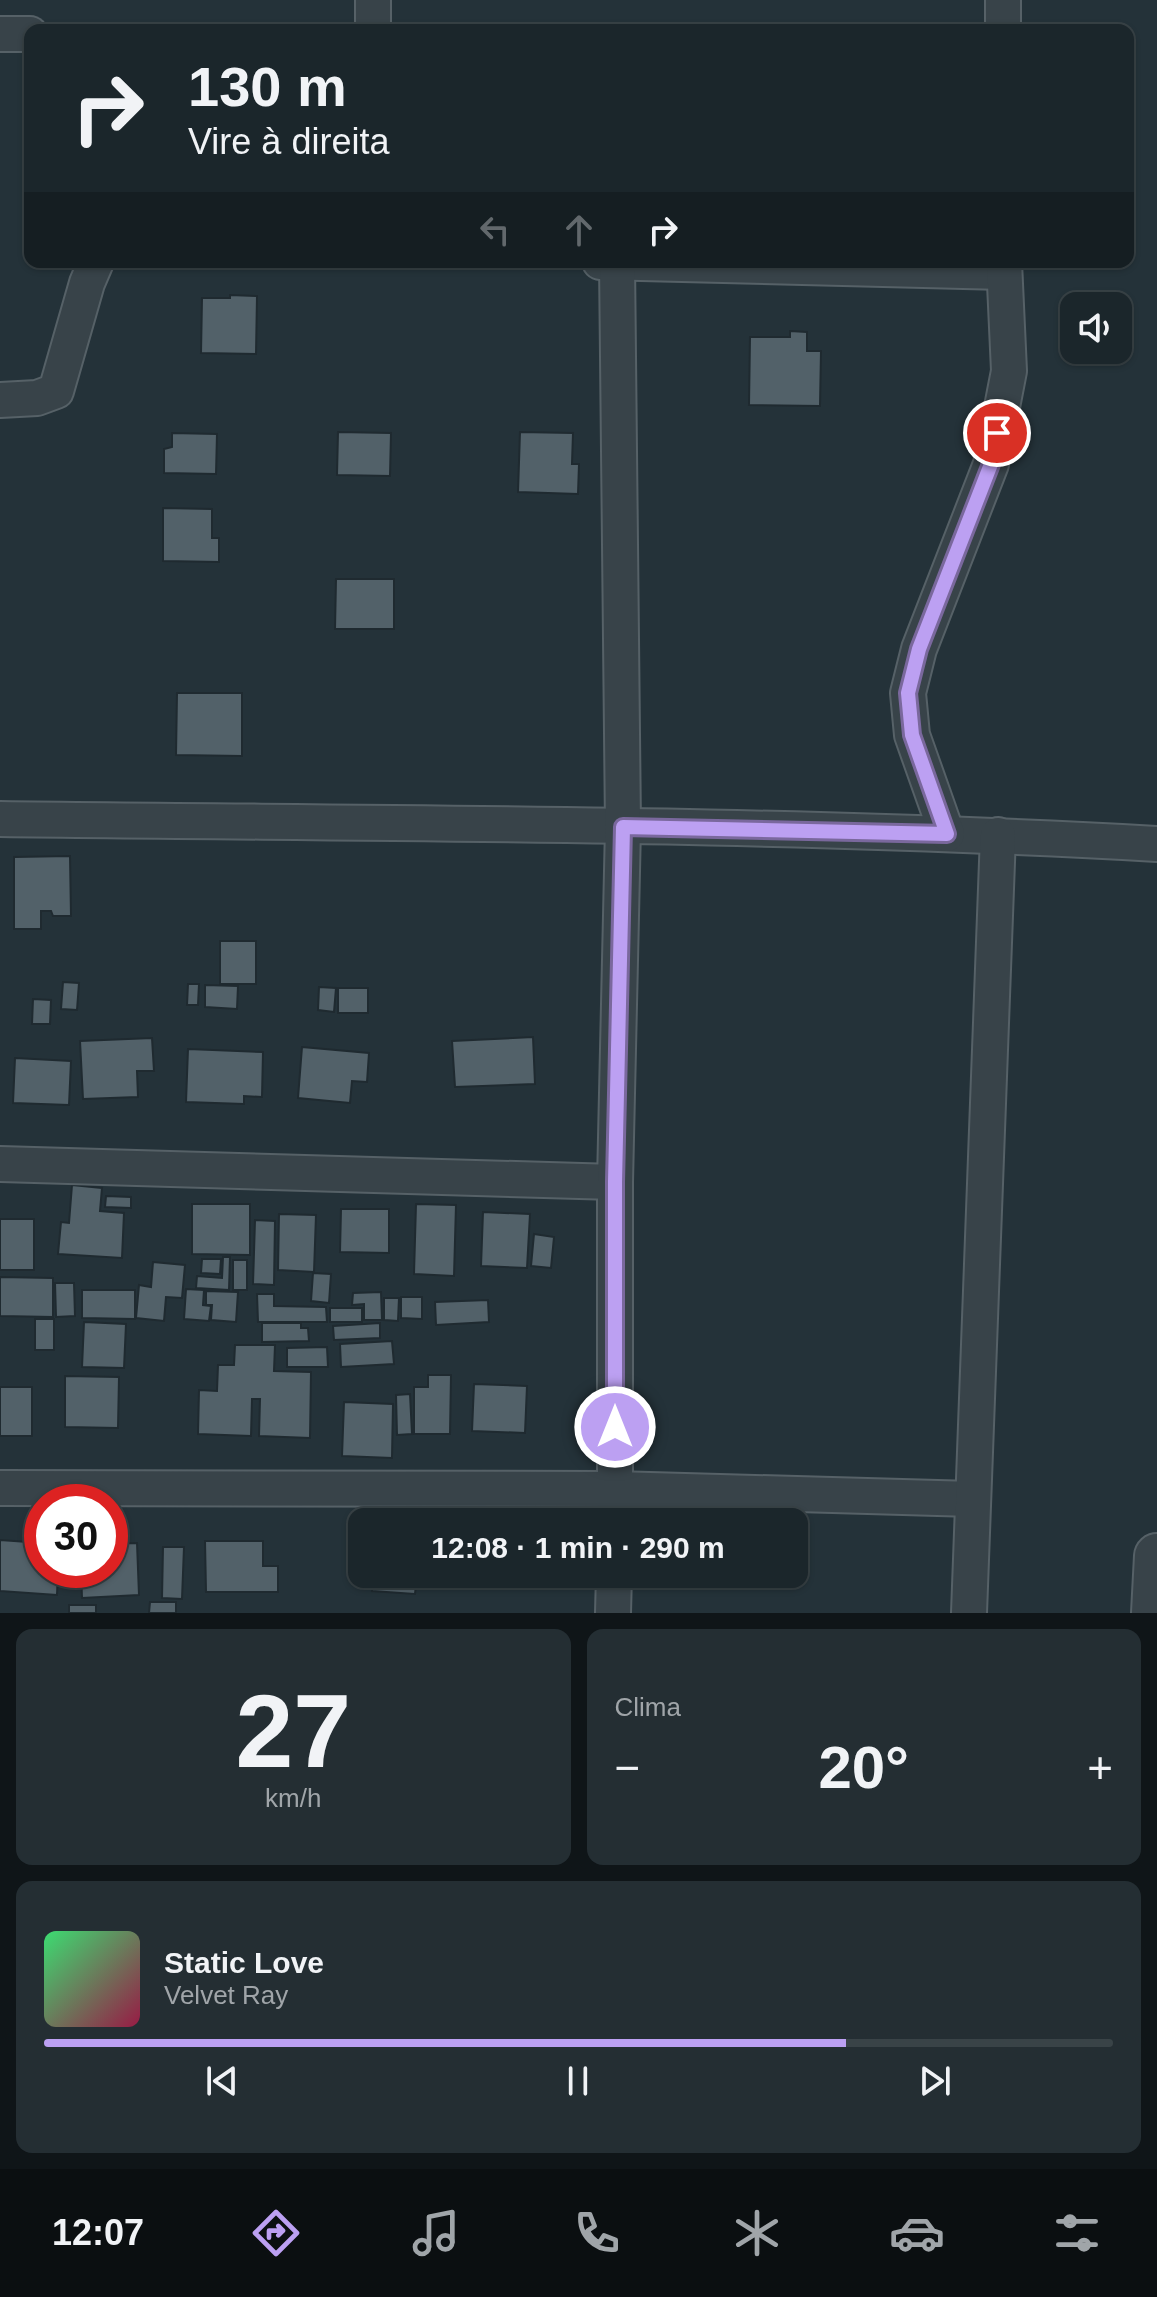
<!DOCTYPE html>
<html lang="pt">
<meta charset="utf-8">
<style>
body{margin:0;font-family:Arial,sans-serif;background:#242e33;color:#f1f3f6;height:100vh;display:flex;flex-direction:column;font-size:30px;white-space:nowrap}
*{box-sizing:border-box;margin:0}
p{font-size:26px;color:#a0a5a9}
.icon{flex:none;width:44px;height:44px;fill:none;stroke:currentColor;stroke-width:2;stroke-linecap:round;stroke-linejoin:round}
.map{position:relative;height:1613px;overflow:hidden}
.side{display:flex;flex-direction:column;gap:16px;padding:16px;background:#0f1518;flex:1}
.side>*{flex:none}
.banner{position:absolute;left:24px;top:24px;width:1110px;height:244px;border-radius:16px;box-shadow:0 2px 6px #0004,0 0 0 2px #394347;background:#1b262b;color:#f1f3f6;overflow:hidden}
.tools{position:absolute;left:1060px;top:292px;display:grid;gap:16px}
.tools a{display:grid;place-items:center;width:72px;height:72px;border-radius:16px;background:#1b262b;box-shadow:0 2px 6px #0004,0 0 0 2px #394347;font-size:40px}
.speed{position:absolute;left:24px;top:1484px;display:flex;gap:16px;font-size:40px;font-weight:700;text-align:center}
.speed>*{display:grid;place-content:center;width:104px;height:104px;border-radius:50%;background:#1b262b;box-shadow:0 2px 6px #0004,0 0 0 2px #394347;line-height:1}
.speed .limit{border:12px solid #d22;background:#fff;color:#111}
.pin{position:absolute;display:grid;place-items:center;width:68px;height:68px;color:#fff;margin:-34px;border:4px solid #fff;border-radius:50%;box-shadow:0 2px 8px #0007}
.me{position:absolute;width:88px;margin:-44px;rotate:0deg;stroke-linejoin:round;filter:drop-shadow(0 0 6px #0008)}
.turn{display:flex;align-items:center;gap:28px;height:168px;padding:0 32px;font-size:36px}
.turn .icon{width:104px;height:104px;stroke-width:2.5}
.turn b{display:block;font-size:56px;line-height:68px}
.lanes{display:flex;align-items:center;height:76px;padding:0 32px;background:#0003;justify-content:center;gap:40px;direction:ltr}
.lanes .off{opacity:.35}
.big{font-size:60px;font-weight:700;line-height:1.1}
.side .widget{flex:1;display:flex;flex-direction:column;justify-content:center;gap:12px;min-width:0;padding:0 28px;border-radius:16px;background:#242e33}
.side .dial{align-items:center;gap:0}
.dial b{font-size:104px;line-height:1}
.song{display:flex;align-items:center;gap:24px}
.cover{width:96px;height:96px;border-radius:12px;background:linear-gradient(135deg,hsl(140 70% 55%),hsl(340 70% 35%))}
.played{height:8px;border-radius:4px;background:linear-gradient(90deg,#bca0f2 75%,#394347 75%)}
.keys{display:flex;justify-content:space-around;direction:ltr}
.heat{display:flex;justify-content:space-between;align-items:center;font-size:44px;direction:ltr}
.side .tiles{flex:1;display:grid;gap:16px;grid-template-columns:1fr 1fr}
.widget:last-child{grid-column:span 2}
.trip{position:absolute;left:348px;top:1508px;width:460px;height:80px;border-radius:16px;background:#1b262b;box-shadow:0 2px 6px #0004,0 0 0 2px #394347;font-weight:700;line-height:80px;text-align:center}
.menu{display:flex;height:128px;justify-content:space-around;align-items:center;background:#0b0f11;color:#a0a5a9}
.menu .icon{width:56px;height:56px}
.menu .active{color:#bca0f2}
.menu b{font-size:36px;color:#f1f3f6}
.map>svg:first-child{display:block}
.building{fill:#526169;stroke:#1f2a30;stroke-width:2}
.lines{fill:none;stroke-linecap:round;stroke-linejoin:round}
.minor-casing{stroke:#566167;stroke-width:38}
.tertiary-casing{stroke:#566167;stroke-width:48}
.minor{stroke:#384349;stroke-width:34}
.tertiary{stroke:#384349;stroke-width:44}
.route-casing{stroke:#7a689d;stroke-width:20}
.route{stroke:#bca0f2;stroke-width:14}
</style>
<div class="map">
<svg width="1157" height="1613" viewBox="0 0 1157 1613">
<rect width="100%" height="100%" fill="#243239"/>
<g class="building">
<path d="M230,295L257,296L256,354L201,353L202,298H230Z"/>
<path d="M790,331L807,332V351H821L820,406L749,405L750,337H790Z"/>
<path d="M338,432L391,433L390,476L337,475Z"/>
<path d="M520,432L573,433L572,464H579L578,494L518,492Z"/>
<path d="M172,433L217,434L216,474L164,473V449L172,447Z"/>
<path d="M163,508L212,509V538H219V562L163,561Z"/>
<path d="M336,579H394V629H335Z"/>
<path d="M177,693H242V756L176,755Z"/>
<path d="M70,856L71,916H53L51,911H41V929H14V857Z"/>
<rect x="220" y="941" width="36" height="43"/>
<path d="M63,982L79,983L77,1010L61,1009Z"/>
<path d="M188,984H199L198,1005H187Z"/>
<path d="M205,985L238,986L237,1009L205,1007Z"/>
<path d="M319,987L336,988L334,1012L318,1010Z"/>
<rect x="338" y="988" width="30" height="25"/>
<path d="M33,999L51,1000L50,1024H32Z"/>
<path d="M533,1037L535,1084L455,1087L452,1041Z"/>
<path d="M152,1038L154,1071H137L138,1097L83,1099L80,1041Z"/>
<path d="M302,1047L369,1053L367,1082L352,1081L350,1103L298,1098Z"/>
<path d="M188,1049L263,1052L262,1097L244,1096V1104L186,1102Z"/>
<path d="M15,1058L71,1061L69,1105L13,1103Z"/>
<path d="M72,1185L102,1188L100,1211L124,1213L122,1258L58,1254L61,1222L69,1223Z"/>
<path d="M106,1196L131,1197V1208L105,1207Z"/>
<path d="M192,1204H250V1255L192,1254Z"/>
<path d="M416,1204L456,1205L454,1276L414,1274Z"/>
<path d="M341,1209H389V1253L340,1252Z"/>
<path d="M483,1212L530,1214L527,1268L481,1266Z"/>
<path d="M279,1214L316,1215L314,1272L278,1270Z"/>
<rect x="0" y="1219" width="34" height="51"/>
<path d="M255,1220L275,1221L274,1285L253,1284Z"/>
<path d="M534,1234L554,1237L551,1268L531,1266Z"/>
<path d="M223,1257H230L229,1290L196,1288L197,1276L222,1278Z"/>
<path d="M202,1259H221L220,1274L201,1273Z"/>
<rect x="233" y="1260" width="14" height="30"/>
<path d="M153,1262L185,1265L182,1298L166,1297L164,1321L136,1318L139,1285L151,1287Z"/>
<path d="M313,1273L331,1274L329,1303L311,1301Z"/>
<path d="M0,1277L53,1278V1317L0,1316Z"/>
<path d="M55,1283H74L75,1316L56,1317Z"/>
<path d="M186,1289L204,1290L203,1305L211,1306L209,1321L184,1319Z"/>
<path d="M82,1290H135V1319L82,1318Z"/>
<path d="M206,1291L238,1292L236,1322L211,1320L212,1305H206Z"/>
<path d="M381,1292L382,1320H364V1304L352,1305L353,1293Z"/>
<path d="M257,1294H274V1306L326,1307L327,1322H258Z"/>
<path d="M401,1297H422V1319L401,1318Z"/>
<path d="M384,1298H399L398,1321L384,1320Z"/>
<path d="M488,1300L489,1322L436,1325L435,1302Z"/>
<rect x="330" y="1308" width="32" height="14"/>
<rect x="35" y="1319" width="19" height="31"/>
<path d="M84,1322L126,1324L124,1368L82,1367Z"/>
<path d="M262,1323H301V1328H308L309,1341L262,1342Z"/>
<path d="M380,1323V1338L334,1340L333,1326Z"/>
<path d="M392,1341L394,1364L341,1367L340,1344Z"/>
<path d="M235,1345H275L274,1371L311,1372L310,1438L259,1436L260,1399H252L251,1436L198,1434L199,1390L217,1391L218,1365H234Z"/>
<path d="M327,1347L328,1367H287V1348Z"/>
<path d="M428,1375H451L450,1434H414V1387H428Z"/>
<path d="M65,1376L119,1377L118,1428L65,1427Z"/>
<path d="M474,1384L527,1386L525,1433L472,1431Z"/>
<rect x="0" y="1387" width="32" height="49"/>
<path d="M410,1394L412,1434L397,1435L396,1395Z"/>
<path d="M344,1402L393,1404L392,1458L342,1456Z"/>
<path d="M0,1540L42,1543V1570H58L57,1595L0,1591Z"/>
<path d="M205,1541H263V1566H278V1592H206Z"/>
<path d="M137,1543L139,1595L82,1598L81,1570H110V1544Z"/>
<path d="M163,1547H184L182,1599L162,1598Z"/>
<path d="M373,1574H417L415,1594L372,1591Z"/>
<path d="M150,1602H176V1613H149Z"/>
<rect x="69" y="1605" width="27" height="8"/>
</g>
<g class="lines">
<defs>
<g id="minor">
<path d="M1003,0V30"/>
<path d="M373,30V0"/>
<path d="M0,34H30"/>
<path d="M600,262L1004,272"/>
<path d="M0,400L37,398L56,391L87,283L96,262"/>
<path d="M0,819C386,824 772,822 1157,844"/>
<path d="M947,834L912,735L908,693L919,649L991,464L1009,371L1004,262"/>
<path d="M0,1164L615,1182"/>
<path d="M0,1488L615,1489L973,1499"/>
<path d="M615,1522V1182L623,827L617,262"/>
<path d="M613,1613L614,1574"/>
<path d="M969,1613L998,835"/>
</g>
<path id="tertiary" d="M1154,1613L1157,1556"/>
</defs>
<use href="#minor" class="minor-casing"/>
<use href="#tertiary" class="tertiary-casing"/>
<use href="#minor" class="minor"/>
<use href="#tertiary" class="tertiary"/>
</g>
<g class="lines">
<defs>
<path id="route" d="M615,1427V1182L623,827L947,834L912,735L908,693L919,649L991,464L997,433"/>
</defs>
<use href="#route" class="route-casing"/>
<use href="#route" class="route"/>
</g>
</svg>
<div class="tools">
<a><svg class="icon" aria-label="sound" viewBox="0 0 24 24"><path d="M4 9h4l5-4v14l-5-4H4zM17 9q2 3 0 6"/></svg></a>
</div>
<div class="speed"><div class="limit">30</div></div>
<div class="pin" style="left:997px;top:433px;background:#d93025"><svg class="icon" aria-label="arrive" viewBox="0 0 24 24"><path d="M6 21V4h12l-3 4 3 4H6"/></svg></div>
<svg class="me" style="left:615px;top:1427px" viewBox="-20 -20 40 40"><circle r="17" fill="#bca0f2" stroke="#fff" stroke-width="3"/><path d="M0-11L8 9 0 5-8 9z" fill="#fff"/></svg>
<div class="trip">12:08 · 1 min · 290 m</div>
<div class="banner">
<div class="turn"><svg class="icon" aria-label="right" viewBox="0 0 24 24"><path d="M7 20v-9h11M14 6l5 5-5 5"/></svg><div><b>130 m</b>Vire à direita</div></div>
<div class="lanes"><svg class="icon off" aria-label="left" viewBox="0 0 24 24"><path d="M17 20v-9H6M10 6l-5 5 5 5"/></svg><svg class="icon off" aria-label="ahead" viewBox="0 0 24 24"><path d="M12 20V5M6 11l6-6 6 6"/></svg><svg class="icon" aria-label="right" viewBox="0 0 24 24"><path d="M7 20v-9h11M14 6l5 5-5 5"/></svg></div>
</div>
</div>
<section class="side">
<div class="tiles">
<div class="widget dial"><b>27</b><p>km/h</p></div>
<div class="widget"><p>Clima</p>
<div class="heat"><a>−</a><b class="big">20°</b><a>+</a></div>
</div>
<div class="widget">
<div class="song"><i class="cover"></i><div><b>Static Love</b><p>Velvet Ray</p></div></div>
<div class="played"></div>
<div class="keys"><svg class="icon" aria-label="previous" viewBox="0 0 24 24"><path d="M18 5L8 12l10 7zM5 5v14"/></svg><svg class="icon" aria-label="pause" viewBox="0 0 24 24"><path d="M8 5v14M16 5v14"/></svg><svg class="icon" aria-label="next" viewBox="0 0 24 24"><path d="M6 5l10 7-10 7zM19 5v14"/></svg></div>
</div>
</div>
</section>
<nav class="menu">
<b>12:07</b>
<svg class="icon active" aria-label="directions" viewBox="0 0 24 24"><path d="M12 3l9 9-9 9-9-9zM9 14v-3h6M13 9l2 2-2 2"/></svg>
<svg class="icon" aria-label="music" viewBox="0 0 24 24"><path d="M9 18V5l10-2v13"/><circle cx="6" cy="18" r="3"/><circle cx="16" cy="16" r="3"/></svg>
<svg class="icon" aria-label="phone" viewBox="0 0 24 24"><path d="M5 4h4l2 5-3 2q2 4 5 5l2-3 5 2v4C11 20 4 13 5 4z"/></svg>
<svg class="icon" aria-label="climate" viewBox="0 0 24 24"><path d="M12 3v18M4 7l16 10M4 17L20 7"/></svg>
<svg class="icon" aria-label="car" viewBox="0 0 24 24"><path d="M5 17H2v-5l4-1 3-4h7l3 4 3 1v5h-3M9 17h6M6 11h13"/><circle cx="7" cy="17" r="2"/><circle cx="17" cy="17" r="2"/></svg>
<svg class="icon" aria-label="filters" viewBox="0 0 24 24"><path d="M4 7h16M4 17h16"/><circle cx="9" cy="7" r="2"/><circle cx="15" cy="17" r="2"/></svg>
</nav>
